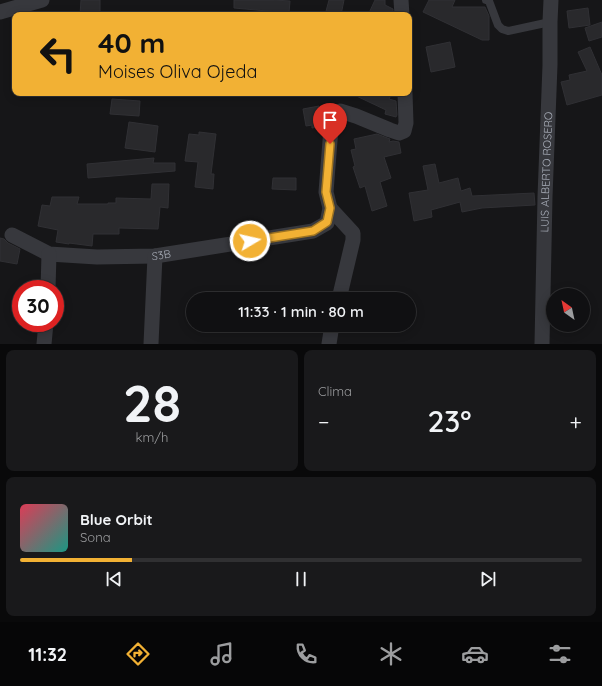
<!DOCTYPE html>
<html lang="es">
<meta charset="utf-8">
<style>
body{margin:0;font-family:Quicksand,sans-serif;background:#19191b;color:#f1f3f6;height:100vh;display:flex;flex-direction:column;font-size:15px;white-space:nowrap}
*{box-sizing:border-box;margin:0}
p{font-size:13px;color:#9c9d9f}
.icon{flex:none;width:22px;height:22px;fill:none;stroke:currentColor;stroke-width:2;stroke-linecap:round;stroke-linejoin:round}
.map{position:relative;height:344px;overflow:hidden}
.panel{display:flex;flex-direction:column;gap:6px;padding:6px;background:#09090a;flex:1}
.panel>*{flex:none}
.hud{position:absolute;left:12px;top:12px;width:400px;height:84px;border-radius:8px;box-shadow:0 2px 10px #0003,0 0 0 1px #303032;background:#f2b134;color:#111;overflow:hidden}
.needle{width:26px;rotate:327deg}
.buttons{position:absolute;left:546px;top:288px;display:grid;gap:8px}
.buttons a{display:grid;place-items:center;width:44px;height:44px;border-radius:50%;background:#101012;box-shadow:0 2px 10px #0003,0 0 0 1px #303032;font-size:20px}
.speed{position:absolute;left:12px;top:280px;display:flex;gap:8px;font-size:20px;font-weight:700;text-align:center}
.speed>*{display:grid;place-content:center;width:52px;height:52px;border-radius:50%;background:#101012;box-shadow:0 2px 10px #0003,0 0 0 1px #303032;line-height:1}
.speed .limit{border:6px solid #d22;background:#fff;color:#111}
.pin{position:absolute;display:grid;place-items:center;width:34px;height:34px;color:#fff;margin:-41px -17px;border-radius:50% 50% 50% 0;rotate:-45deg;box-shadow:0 0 4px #0007}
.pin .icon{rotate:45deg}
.me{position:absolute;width:44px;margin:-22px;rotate:81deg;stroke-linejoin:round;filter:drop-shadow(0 0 3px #0008)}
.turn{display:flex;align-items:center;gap:14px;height:84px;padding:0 20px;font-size:18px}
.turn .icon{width:52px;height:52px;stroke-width:2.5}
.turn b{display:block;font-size:28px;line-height:34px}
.big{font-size:30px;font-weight:600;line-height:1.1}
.panel .widget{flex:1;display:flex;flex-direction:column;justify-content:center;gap:6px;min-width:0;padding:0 14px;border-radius:8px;background:#19191b}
.panel .dial{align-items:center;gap:0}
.dial b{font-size:52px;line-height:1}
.song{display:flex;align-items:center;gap:12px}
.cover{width:48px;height:48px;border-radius:6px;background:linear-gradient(135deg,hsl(350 70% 55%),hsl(170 70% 35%))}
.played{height:4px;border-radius:2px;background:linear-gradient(90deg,#f2b134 20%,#303032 20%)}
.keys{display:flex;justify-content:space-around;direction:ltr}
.heat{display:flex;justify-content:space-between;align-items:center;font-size:22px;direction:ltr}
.panel .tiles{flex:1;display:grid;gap:6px;grid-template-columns:1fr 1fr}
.widget:last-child{grid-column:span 2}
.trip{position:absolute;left:186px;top:292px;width:230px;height:40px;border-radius:20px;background:#101012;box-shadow:0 2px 10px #0003,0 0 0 1px #303032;font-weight:600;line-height:40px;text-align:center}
.dock{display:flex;height:64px;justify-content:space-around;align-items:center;background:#060607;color:#9c9d9f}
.dock .icon{width:28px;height:28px}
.dock .current{color:#f2b134}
.dock b{font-size:18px;color:#f1f3f6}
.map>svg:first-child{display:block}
.building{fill:#29292c;stroke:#303034}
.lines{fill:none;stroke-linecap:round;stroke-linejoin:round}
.lane{stroke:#37383d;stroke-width:8}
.street{stroke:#37383d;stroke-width:15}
.route-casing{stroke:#9d7322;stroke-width:10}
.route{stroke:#f2b134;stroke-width:7}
.labels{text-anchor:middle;stroke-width:4;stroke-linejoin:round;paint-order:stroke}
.street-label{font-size:11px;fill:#a8adb8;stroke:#111113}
</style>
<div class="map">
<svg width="602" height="344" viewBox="0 0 602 344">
<rect width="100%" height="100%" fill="#161618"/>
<g class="building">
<path d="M81,0H100V15H80Z"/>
<path d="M234,0H274L290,1L289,13L234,8Z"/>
<path d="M329,0H344L341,15H325Z"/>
<path d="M375,0H385V5L393,9V15H368Z"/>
<path d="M429,0H455L452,7H485L489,16V40H482L423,12Z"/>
<path d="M588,8L590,25L569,28L567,11Z"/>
<path d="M602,22V37L589,41L585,28Z"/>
<path d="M450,42L455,67L431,72L426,47Z"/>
<path d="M590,47L602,75V95L567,105L561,82L570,80L569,75L587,71L578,52Z"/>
<path d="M350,93H392L389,99L396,101L397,115L396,117L385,114L386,110Z"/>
<path d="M112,99L140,101L139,116L110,114Z"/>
<path d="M319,106V112L324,111L325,119L322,126L312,128V125L306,126L303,109Z"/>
<path d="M129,122L158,126L155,152L125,148Z"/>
<path d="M199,132L216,134L211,174H214L213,189L195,187L198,162L185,161L189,134L199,135Z"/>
<path d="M377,134L390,139L389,142L393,141L399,142L401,153L384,157L391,178L380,182L387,206L372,211L365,186L360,188L353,167L355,166L351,150L356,149L354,139Z"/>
<path d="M154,158L153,163H175V171L88,178L87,164Z"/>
<path d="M435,164L439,183L458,178L461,191L470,188L472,196L534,193L535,205L482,208L462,212L460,202L431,210L432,217L414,221L409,193L428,190L423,166Z"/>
<path d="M273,178H296V190L272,189Z"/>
<path d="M152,184H169L168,208L160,207L158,229L119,228V234H93L92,246L69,243V244L56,242L58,230L38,226L42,205L50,206L52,197H79L77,204H108V203H116V198L151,199Z"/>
<path d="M0,238L4,239L8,243L20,249L17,264L0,261Z"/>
</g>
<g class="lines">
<path class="lane" d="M486,0L489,1L498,25L502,29L508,31L550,22"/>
<g class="street">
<path d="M401,0L402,15"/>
<path d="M0,12L42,0"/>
<path d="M330,208L353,233V240L339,299"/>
<path id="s1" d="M12,235L49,254L97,257L155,256L313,231L327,223L330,208L326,192L331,128L336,116L340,111L356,116L390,130L399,133L404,131L406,123L405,93"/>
<path d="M48,289L49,254"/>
<path d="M44,344L46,323"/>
<path d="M151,344L155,256"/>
<path d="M329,344L332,325"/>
<path id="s2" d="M542,344L545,197L550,65V22L551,0"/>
</g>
</g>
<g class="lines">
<defs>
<path id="route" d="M250,241L313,231L327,222L330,208L326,192L330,144"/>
</defs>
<use href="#route" class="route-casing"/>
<use href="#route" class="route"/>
</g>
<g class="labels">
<g class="street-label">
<text dy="4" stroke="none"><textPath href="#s2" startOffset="172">LUIS ALBERTO ROSERO</textPath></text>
<text dy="4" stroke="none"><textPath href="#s1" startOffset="154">S3B</textPath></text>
</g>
</g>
</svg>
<div class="buttons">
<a><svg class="needle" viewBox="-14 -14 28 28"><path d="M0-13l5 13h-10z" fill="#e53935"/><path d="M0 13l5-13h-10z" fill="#9c9d9f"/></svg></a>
</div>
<div class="speed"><div class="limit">30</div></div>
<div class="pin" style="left:330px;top:144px;background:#d93025"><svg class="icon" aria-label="arrive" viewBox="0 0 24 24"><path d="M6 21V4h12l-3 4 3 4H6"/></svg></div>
<svg class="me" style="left:250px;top:241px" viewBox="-20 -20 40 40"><circle r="17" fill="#f2b134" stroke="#fff" stroke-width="3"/><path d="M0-11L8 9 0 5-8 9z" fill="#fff"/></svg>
<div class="trip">11:33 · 1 min · 80 m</div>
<div class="hud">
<div class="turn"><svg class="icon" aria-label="left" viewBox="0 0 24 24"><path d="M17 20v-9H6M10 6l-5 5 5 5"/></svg><div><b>40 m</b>Moises Oliva Ojeda</div></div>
</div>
</div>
<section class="panel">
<div class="tiles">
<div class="widget dial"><b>28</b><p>km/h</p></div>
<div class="widget"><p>Clima</p>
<div class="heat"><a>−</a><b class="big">23°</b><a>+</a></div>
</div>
<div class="widget">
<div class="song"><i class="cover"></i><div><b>Blue Orbit</b><p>Sona</p></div></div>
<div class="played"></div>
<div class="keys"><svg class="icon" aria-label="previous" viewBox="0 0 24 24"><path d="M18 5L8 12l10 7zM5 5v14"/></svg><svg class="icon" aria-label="pause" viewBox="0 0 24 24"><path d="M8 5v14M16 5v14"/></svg><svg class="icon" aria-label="next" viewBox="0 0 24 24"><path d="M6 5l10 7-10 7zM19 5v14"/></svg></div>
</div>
</div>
</section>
<nav class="dock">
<b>11:32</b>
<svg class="icon current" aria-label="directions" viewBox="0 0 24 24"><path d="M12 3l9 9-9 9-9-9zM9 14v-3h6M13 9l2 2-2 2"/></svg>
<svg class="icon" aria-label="music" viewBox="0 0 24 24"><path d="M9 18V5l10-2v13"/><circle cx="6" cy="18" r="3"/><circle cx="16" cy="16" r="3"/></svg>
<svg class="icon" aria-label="phone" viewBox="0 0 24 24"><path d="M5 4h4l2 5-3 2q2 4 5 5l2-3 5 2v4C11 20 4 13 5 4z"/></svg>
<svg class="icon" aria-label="climate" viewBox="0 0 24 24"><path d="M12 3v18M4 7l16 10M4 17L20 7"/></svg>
<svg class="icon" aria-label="car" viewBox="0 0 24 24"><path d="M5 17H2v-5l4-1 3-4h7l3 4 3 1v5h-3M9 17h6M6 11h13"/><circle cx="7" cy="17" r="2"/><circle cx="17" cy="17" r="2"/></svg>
<svg class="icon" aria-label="filters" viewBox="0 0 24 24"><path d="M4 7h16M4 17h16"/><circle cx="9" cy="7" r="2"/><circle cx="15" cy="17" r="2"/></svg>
</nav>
